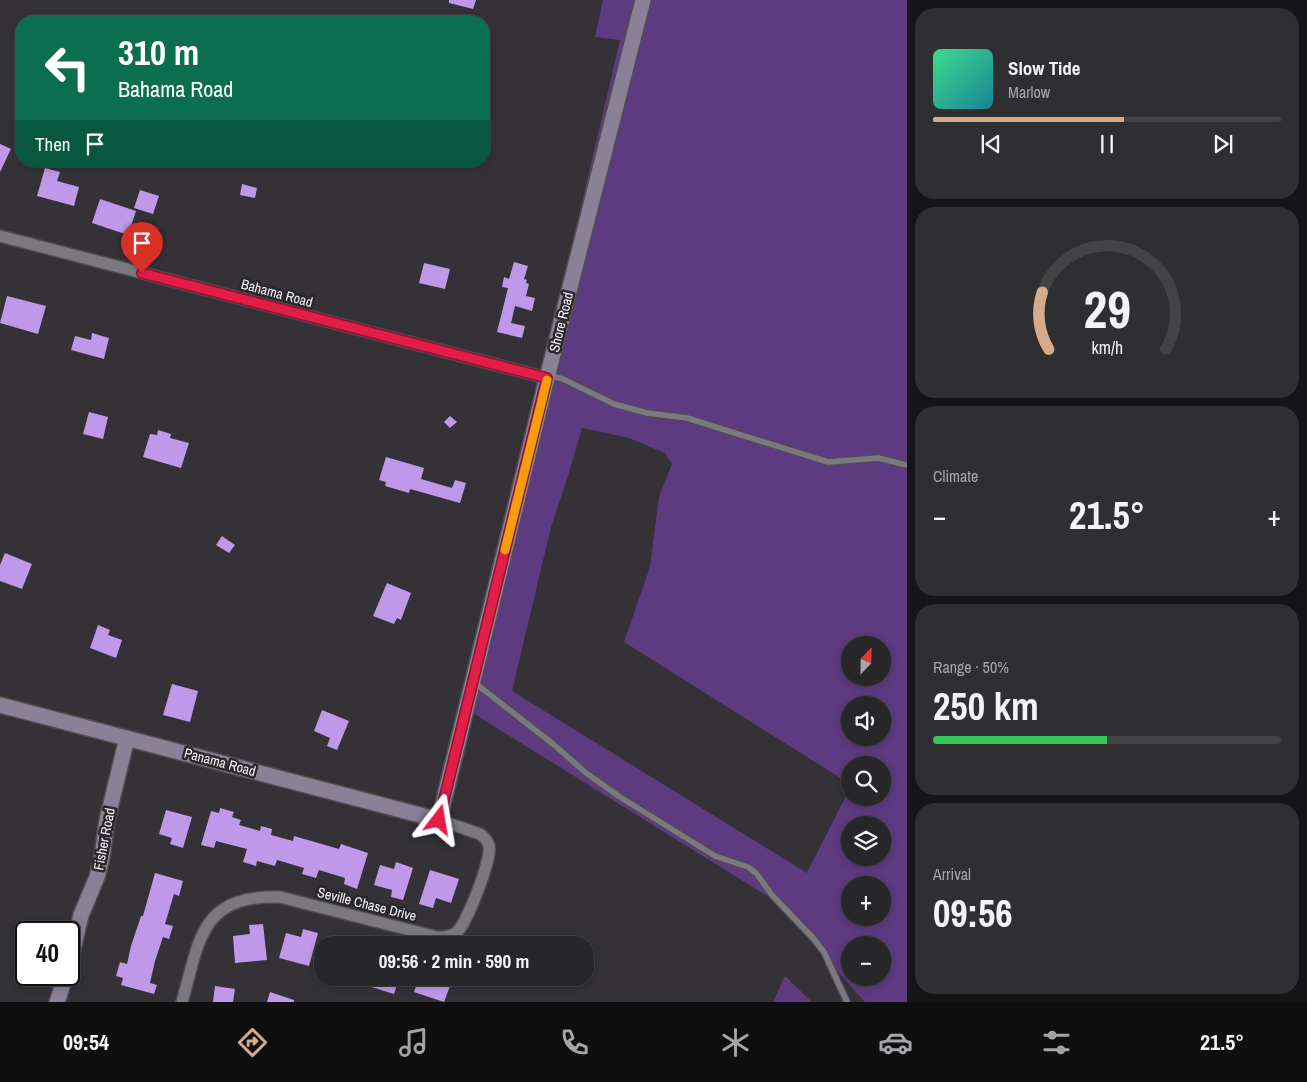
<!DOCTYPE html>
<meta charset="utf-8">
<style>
body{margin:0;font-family:"Archivo Narrow",sans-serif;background:#2f2e31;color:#f1f3f6;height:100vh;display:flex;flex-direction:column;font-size:19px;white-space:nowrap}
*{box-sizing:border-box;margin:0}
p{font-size:16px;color:#a4a5a8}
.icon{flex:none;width:28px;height:28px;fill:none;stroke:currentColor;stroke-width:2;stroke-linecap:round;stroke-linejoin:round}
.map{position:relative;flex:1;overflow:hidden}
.side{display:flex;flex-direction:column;gap:8px;padding:8px;background:#151517;width:400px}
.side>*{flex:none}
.top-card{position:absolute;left:15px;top:15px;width:475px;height:152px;border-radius:20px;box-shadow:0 2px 8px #0003,0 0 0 1px #434346;background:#0b6e4f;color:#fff;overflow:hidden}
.needle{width:32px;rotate:22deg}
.fabs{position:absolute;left:841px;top:636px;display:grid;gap:10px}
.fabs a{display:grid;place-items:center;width:50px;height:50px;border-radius:50%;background:#272629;box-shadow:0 2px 8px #0003,0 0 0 1px #434346;font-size:25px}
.speed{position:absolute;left:15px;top:921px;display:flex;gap:10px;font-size:25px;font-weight:700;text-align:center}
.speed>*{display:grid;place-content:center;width:65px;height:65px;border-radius:50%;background:#272629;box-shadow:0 2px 8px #0003,0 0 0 1px #434346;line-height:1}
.speed .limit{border:2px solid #111;border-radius:8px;background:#fff;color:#111}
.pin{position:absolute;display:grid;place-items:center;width:42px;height:42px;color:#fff;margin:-51px -21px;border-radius:50% 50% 50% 0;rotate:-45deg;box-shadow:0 0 5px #0007}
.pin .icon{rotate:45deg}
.me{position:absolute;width:55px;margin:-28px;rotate:14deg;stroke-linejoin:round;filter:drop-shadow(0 0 4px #0008)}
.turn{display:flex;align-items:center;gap:18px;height:105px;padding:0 20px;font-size:22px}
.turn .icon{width:65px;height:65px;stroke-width:2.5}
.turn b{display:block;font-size:35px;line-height:42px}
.then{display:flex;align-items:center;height:48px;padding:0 20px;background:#0003;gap:10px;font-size:19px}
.big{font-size:38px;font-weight:700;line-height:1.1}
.side .card{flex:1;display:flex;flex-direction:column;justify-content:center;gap:8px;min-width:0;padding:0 18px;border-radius:20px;background:#2f2e31}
.side .dial{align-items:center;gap:0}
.dial svg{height:130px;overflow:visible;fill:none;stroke:#434346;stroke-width:7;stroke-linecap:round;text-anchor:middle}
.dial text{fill:#f1f3f6;stroke:none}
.song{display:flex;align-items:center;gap:15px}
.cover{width:60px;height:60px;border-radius:8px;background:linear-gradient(135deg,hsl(150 70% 55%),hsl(190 70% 35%))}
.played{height:5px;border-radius:2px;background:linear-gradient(90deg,#d6ab8b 55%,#434346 55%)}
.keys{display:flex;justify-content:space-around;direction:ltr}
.heat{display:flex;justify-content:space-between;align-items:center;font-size:28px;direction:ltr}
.charge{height:8px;border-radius:4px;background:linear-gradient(90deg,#34c759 50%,#434346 0)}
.trip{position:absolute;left:314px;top:936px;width:280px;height:50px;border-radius:20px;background:#272629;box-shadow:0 2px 8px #0003,0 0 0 1px #434346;font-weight:700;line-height:50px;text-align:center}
.tabs{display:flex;height:80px;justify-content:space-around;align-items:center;background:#100f10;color:#a4a5a8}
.tabs .icon{width:35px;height:35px}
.tabs .on{color:#d6ab8b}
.tabs b{font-size:22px;color:#f1f3f6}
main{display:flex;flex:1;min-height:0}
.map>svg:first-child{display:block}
.green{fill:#5e3a80;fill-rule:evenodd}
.building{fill:#bf98e9}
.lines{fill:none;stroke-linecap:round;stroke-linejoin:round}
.lane-casing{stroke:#504e53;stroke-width:8}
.street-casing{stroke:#504e53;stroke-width:14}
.secondary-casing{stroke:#504e53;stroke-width:18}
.lane{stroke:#7b797f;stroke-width:5.5}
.street{stroke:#7b797f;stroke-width:11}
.secondary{stroke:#8b8197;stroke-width:15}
.route-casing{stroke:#92132f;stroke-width:12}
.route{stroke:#e11d48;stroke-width:9}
.slow{stroke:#f59e0b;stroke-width:9}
.labels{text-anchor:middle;stroke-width:5;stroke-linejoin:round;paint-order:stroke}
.street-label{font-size:14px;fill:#f5f3f7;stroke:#2a282d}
</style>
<main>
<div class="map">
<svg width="907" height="1002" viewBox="0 0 907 1002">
<rect width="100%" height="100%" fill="#343237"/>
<g class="green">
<path d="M603,0H638L544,365L620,40L595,37Z"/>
<path d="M649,0H907V1002H865L772,899L471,712ZM582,428L629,438L665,453L672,464L659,496L650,567L624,642L850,784V765H882V798H850V788L807,873L512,691L551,527L568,476ZM850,645H882V678H850ZM850,705H882V738H850ZM850,825H882V858H850ZM850,885H882V918H850ZM850,945H882V978H850Z"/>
<path d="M785,976L812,1002H773Z"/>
</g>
<g class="building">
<path d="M449,0H476L473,9L449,3Z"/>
<path d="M0,144L11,149L0,172Z"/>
<path d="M45,168L60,172L57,181L79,187L74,206L37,196Z"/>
<path d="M242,184L257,188L255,198L240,195Z"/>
<path d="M140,190L159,196L153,214L134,208Z"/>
<path d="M100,199L136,211L128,235L92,223Z"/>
<path d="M514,262L528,266L524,279L527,280L526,283L529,284L526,296L535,298L532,311L515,306L511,323L525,326L522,338L497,332L508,288L502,287L504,277L509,279Z"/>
<path d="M424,263L450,269L445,289L419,283Z"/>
<path d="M7,296L46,306L38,334L0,323Z"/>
<path d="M92,333L109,338L104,359L71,350L75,336L91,340Z"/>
<path d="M89,412L108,417L103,439L83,434Z"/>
<path d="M450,416L457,422L450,428L444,422Z"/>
<path d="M158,430L171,434L170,438L189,443L181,468L143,457L150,434L157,435Z"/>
<path d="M386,457L424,468L421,479L452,488L455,480L466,483L460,503L410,489L409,493L385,486L386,482L379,480Z"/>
<path d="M222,536L235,545L229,553L216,545Z"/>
<path d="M5,553L32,564L22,589L0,581V565Z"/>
<path d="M387,583L411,593L401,620L397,618L394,624L373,616Z"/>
<path d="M98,625L110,630L108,635L122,640L116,658L90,648Z"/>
<path d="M172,684L198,691L190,722L163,715Z"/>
<path d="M322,710L349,721L337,750L327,746L330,738L314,731Z"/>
<path d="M220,808L234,812L232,817L241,820L239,825L260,831L261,826L272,829L271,835L293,841L294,836L339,849L341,844L368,853L357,889L344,884L345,878L319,870L316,878L302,874L304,868L277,860L275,866L257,861L256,866L243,862L247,849L216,841L214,848L201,845L211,811L219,813Z"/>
<path d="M166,810L192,817L183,848L170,844L172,838L159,834Z"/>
<path d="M396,862L413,868L403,900L391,897L392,890L374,885L380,865L394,869Z"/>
<path d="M430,870L459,879L451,903L436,898L433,908L419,904Z"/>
<path d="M155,873L183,881L179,896L174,894L165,924L173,926L169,939L163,937L155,961L150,983L157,985L154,994L121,985L123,978L116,976L120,962L127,964L131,946L141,916H143Z"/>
<path d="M263,924L267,960L235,963L233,936L250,934L249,925Z"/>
<path d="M303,929L318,933L309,966L279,958L286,933L301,937Z"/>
<path d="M371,978H399L394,994L368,986Z"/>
<path d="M419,978H453L444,1002L414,992Z"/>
<path d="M215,986L235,989L233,1002H213Z"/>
<path d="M270,992L294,1000V1002H267Z"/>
</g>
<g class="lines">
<defs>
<g id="lane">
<path d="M548,375L563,379L614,404L647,413L687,418L828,462L878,458L907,465"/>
<path d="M475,683L553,744L586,773L620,797L715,856L748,867L756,873L772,895L813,938L824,952L847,1002"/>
</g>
<g id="street">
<path d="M0,236L547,378"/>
<path d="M182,1002C200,939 200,895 280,897L437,937C444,937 450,937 456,933C466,926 492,859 489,846C488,841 484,837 480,834L439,820"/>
</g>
<g id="secondary">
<path d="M0,705L439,820L547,378L643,0"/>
<path d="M69,967L81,915L97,877L102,857L107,820L127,738"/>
<path d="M57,1002L66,975"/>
</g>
</defs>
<use href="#lane" class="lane-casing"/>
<use href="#street" class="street-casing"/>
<use href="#secondary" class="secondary-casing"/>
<use href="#lane" class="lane"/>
<use href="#street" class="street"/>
<use href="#secondary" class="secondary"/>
</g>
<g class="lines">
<defs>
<path id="route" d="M142,273L547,378L439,820"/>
</defs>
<use href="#route" class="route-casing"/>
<use href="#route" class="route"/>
<path class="slow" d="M505,550L547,380"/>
</g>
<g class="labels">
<g class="street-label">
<text transform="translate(277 293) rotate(15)" y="5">Bahama Road</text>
<text transform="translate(561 322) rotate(-76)" y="5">Shore Road</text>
<text transform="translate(220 762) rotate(15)" y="5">Panama Road</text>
<text transform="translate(104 839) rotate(-79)" y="5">Fisher Road</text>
<text transform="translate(367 904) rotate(14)" y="5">Seville Chase Drive</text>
</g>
</g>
</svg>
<div class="fabs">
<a><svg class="needle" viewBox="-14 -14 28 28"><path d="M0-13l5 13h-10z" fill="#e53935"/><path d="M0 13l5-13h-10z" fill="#a4a5a8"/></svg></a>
<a><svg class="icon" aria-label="sound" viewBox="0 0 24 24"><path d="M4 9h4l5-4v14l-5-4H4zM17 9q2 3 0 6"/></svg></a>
<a><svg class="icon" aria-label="search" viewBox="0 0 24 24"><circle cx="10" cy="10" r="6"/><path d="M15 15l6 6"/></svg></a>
<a><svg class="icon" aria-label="layers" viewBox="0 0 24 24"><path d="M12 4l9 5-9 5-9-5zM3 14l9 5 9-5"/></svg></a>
<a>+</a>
<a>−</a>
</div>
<div class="speed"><div class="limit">40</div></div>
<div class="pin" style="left:142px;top:273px;background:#d93025"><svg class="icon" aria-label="arrive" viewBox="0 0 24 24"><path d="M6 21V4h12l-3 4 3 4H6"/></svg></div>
<svg class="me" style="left:439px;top:820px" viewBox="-20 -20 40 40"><path d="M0-17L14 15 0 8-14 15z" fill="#e11d48" stroke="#fff" stroke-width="4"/></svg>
<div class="trip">09:56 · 2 min · 590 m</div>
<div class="top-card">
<div class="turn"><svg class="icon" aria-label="left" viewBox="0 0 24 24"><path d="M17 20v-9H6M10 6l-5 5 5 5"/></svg><div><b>310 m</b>Bahama Road</div></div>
<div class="then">Then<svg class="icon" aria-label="arrive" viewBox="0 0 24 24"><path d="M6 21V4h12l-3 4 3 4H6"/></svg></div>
</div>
</div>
<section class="side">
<div class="card">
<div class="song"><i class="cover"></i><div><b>Slow Tide</b><p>Marlow</p></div></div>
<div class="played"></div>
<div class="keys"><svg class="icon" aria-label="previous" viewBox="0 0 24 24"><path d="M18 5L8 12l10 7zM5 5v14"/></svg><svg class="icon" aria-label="pause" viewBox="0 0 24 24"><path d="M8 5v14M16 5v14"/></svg><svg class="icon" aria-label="next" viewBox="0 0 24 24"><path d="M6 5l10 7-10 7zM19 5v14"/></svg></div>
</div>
<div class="card dial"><svg viewBox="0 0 100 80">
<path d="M14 69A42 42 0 1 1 86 69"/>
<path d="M14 69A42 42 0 0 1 10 34" stroke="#d6ab8b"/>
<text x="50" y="56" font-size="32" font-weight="700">29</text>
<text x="50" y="72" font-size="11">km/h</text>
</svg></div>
<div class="card"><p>Climate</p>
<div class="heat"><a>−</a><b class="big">21.5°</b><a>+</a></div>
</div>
<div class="card"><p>Range · 50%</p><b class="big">250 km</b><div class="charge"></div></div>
<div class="card"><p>Arrival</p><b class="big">09:56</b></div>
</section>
</main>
<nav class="tabs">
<b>09:54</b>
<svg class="icon on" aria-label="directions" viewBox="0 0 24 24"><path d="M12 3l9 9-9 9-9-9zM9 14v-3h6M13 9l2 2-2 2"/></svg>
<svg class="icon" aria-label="music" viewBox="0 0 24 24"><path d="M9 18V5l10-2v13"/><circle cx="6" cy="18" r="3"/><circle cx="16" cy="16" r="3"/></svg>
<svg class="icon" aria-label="phone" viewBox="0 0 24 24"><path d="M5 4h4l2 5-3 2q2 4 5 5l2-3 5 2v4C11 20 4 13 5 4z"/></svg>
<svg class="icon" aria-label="climate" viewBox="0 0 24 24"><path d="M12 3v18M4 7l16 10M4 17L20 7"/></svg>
<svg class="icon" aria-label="car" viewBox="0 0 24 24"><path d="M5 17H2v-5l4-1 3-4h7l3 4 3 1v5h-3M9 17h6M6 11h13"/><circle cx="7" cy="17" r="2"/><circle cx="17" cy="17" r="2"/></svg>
<svg class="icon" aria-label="filters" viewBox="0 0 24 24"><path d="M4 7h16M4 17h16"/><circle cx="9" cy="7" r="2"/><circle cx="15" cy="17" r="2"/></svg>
<b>21.5°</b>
</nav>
